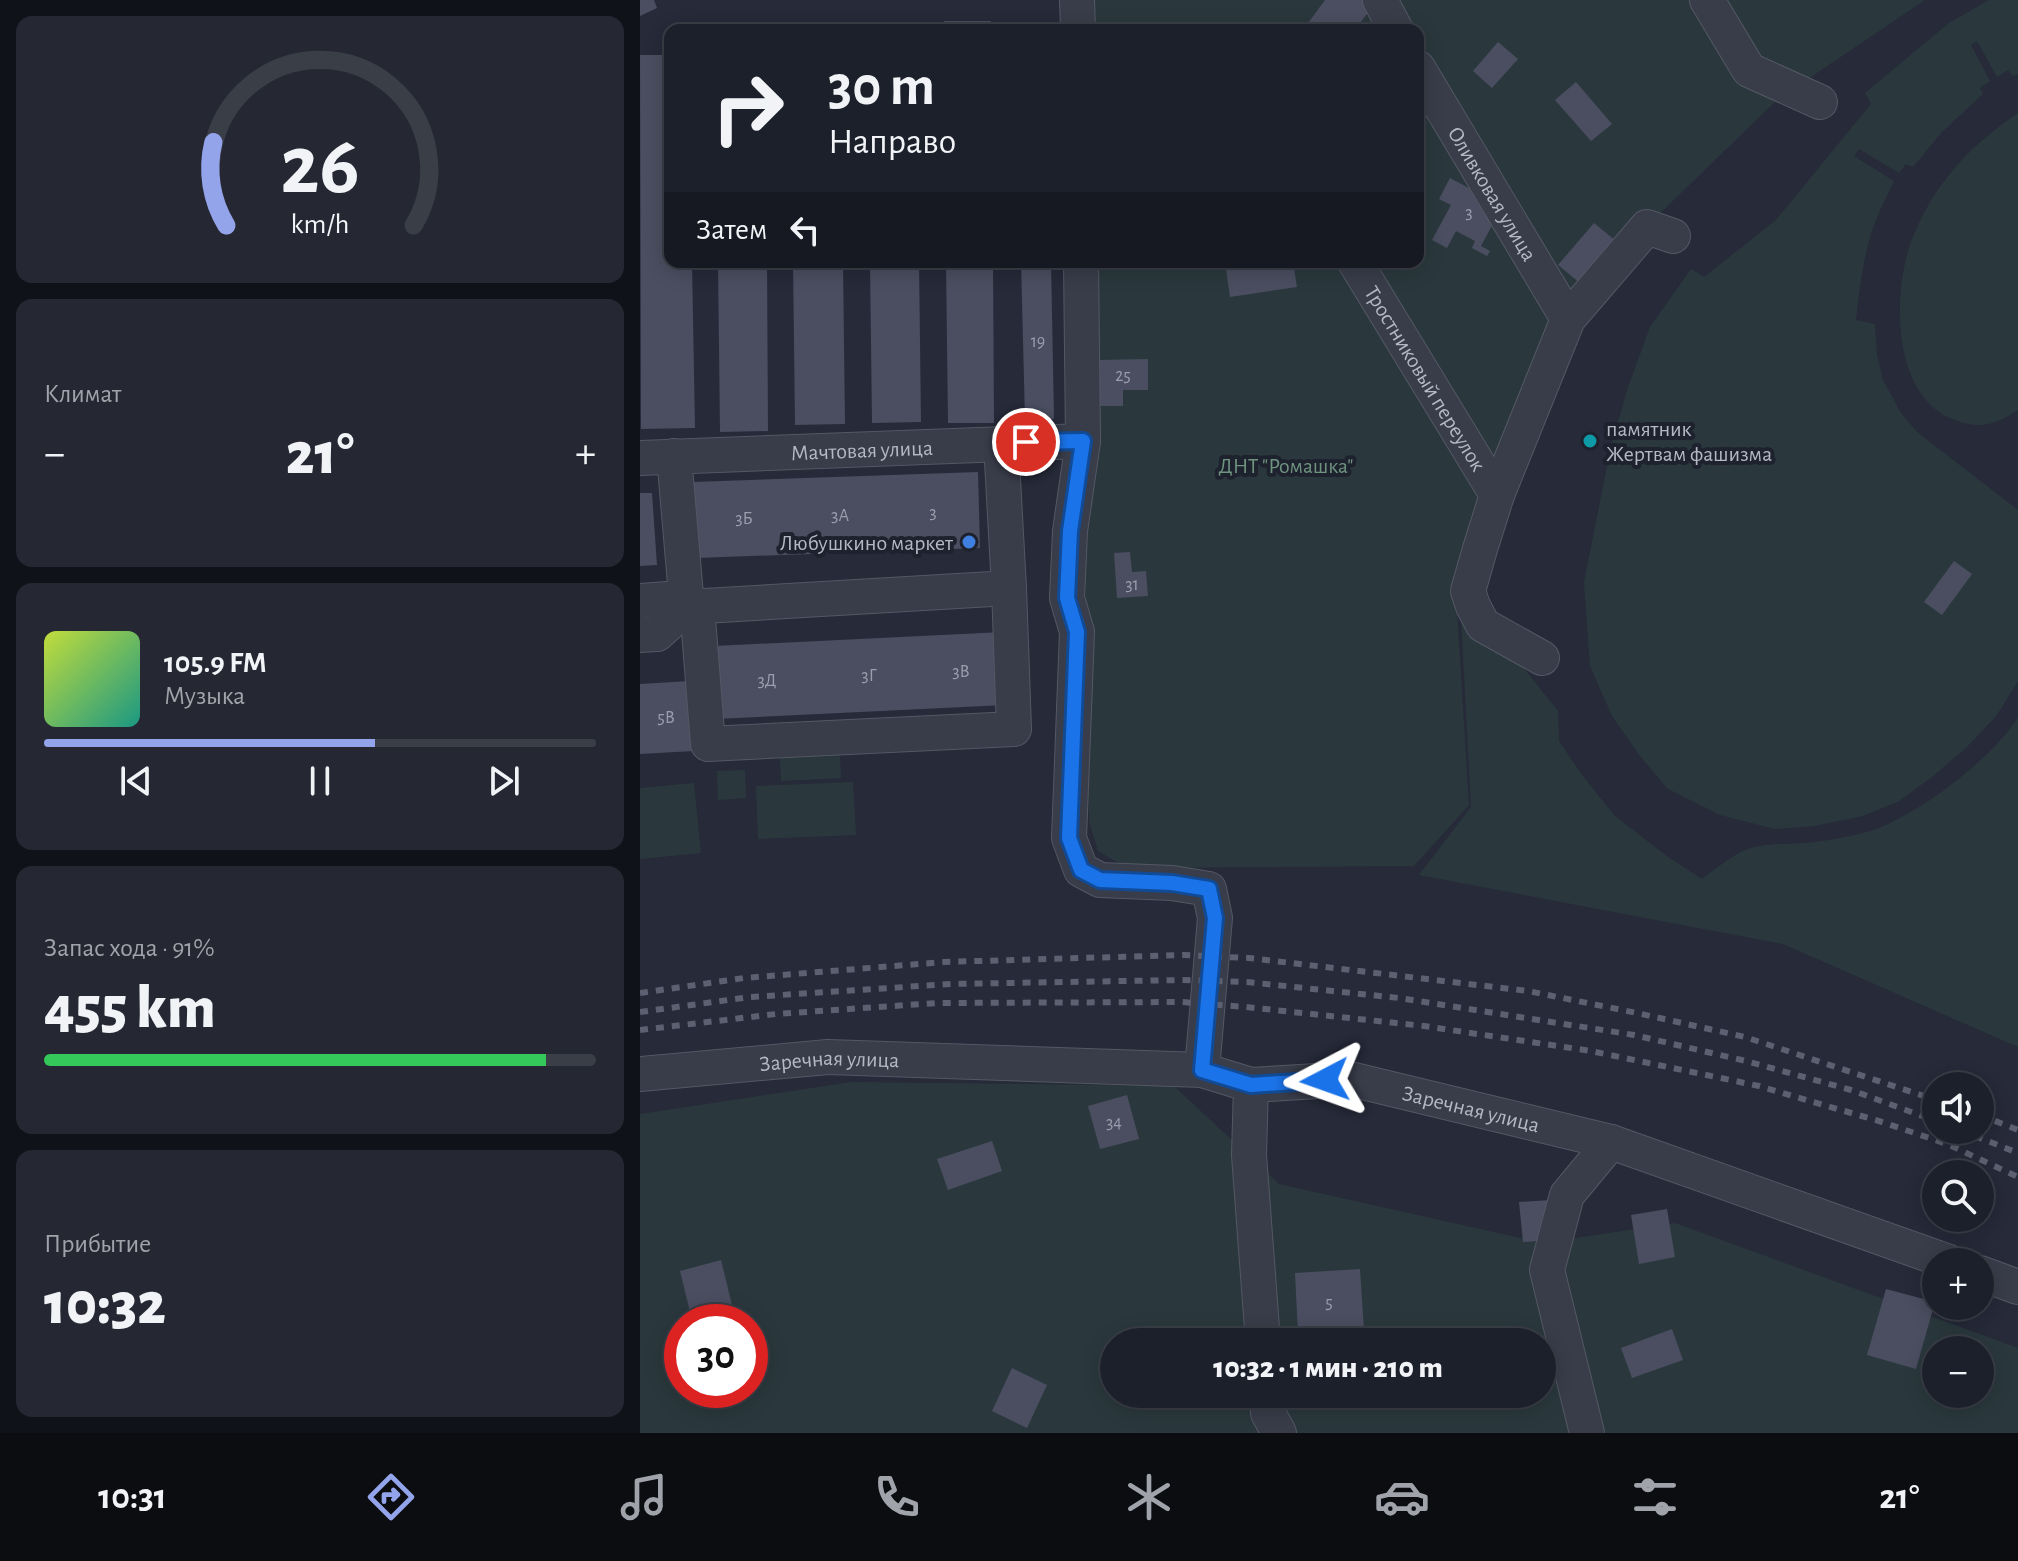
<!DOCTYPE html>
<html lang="ru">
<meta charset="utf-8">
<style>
body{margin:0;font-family:"Alegreya Sans",sans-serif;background:#252833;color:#f1f3f6;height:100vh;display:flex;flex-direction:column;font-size:30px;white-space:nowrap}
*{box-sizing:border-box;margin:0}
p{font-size:26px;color:#a0a3a9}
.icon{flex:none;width:44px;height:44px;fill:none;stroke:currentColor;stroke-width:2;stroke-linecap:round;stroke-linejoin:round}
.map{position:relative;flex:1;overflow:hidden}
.details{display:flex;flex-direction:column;gap:16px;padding:16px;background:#0f1218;width:640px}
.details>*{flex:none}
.banner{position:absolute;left:24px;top:24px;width:760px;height:244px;border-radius:16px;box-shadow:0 4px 20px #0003,0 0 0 2px #3a3e47;background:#1c202b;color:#f1f3f6;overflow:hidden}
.buttons{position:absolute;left:1282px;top:1072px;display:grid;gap:16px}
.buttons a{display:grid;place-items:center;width:72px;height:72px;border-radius:50%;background:#1c202b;box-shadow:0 4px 20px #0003,0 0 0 2px #3a3e47;font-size:40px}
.speed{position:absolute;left:24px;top:1304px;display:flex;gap:16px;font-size:40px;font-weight:700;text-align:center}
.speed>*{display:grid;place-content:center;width:104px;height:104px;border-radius:50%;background:#1c202b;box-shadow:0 4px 20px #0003,0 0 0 2px #3a3e47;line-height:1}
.speed .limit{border:12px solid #d22;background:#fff;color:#111}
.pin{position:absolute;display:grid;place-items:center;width:68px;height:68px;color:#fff;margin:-34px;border:4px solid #fff;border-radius:50%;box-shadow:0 2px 8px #0007}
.me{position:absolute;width:88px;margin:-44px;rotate:266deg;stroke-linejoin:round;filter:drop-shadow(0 0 6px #0008)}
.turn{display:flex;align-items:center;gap:28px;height:168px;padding:0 32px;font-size:36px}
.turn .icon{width:104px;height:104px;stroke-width:2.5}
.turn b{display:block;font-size:56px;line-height:68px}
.then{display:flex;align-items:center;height:76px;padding:0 32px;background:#0003;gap:16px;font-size:30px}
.big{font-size:60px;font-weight:800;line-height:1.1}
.details .tile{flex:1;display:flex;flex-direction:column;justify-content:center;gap:12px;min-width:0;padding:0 28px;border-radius:16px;background:#252833}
.details .dial{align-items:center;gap:0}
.dial svg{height:208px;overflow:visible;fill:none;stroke:#3a3e47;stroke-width:7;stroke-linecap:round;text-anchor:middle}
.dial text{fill:#f1f3f6;stroke:none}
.song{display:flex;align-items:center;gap:24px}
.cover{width:96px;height:96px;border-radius:12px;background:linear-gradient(135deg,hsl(70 70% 55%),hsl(170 70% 35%))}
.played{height:8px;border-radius:4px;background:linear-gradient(90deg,#94a4eb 60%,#3a3e47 60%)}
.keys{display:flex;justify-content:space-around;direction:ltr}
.heat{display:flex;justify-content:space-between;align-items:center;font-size:44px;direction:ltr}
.charge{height:12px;border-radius:6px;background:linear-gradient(90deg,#34c759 91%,#3a3e47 0)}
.trip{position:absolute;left:460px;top:1328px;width:456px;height:80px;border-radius:40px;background:#1c202b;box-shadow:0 4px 20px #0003,0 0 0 2px #3a3e47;font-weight:800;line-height:80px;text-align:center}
.tab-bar{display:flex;height:128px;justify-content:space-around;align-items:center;background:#0b0d11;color:#a0a3a9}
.tab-bar .icon{width:56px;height:56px}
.tab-bar .active{color:#94a4eb}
.tab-bar b{font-size:36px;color:#f1f3f6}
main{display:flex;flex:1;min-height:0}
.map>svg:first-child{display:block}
.green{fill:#2a383d;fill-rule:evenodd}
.building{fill:#4a4e60}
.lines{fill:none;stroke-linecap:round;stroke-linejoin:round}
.minor-casing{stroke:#545865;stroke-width:36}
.minor{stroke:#393d4a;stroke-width:34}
.rail{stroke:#5c6070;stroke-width:6;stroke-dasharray:8 8;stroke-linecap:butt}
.route-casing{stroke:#114b97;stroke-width:20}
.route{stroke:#1a73e8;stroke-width:14}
.culture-dot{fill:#0f9aa8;stroke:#1e222e;stroke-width:3}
.shop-dot{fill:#3f7fe0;stroke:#1e222e;stroke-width:3}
.labels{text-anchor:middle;stroke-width:8;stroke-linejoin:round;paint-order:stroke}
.number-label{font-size:18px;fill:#9a9eac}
.street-label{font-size:22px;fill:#b4b8c5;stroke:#1e222e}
.poi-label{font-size:22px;fill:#b4b8c5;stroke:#1e222e;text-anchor:start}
.park-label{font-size:22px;fill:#6e937e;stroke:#1e222e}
</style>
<main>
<section class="details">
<div class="tile dial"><svg viewBox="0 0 100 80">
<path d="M14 69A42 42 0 1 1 86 69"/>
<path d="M14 69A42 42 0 0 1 9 37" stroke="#94a4eb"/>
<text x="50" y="56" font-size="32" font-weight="700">26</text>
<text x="50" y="72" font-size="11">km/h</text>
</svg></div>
<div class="tile"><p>Климат</p>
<div class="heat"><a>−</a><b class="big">21°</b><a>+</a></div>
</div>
<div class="tile">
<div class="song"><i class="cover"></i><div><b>105.9 FM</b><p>Музыка</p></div></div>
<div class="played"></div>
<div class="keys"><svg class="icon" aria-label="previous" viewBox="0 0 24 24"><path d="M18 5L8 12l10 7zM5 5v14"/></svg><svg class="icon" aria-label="pause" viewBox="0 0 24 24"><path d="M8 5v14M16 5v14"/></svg><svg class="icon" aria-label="next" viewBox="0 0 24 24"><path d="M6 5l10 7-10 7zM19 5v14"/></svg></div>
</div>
<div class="tile"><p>Запас хода · 91%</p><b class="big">455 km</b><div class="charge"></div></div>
<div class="tile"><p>Прибытие</p><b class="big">10:32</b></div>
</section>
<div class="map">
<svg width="1378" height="1433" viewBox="0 0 1378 1433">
<rect width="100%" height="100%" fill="#262a39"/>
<g class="green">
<path d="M437,0H1285L1137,100L945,286L816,593L829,805L774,866L487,868L458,851L449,821L440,262H778V30H437Z"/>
<path d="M1349,0H1378V74L1373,76L1368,70L1357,77L1337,41L1331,45L1350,81L1340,88L1343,94L1302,132L1273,167L1266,164L1259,173L1219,149L1214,156L1254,181C1249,192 1243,203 1238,215C1224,248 1220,284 1216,320L1235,324L1237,355L1243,380L1261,413L1277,432L1378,510V681L1357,715L1327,747L1292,777L1259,801L1223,816L1174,826L1135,829L1080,815L1028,789L1000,756L972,716L950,666L944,582L970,451L987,390L1010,327L1051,269L1064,277L1136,220L1231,104L1225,93L1309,23Z"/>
<path d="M1378,113V410C1356,424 1341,430 1315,420C1252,398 1252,294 1271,242C1293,185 1328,147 1378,113Z"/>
<path d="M820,598L867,647L918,711L919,741L942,775L975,816L1028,857L1062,879C1075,870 1094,853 1108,849C1129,842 1153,845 1175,842C1191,840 1208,837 1223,833C1269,823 1355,757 1378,717V1047L1143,944L779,875L831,807Z"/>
<path d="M200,756L201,778L141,781L140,758Z"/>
<path d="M105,770L106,798L78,800L77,771Z"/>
<path d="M213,782L216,835L118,839L116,786Z"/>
<path d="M54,783L61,853L0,859V788Z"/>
<path d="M211,1082L534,1086L639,1184L903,1243L1035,1223L1378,1348V1433H0V1114ZM42,1322H110V1390H42ZM474,1342H902V1394H474ZM1296,1350H1340V1394H1296Z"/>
</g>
<g class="building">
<path d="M0,0H14L17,8L0,16Z"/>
<path d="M685,0H731L735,3L715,30H663Z"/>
<rect x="304" y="21" width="47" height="9"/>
<path d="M376,22H406V30H377Z"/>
<rect x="228" y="24" width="48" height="6"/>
<path d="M858,42L878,59L852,88L833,71Z"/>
<path d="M0,55H30V262H52L55,428L1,429Z"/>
<path d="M936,82L972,124L951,141L915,100Z"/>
<path d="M810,178L838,193L856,218L841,246L850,251L847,256L832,248L835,241L816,231L807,248L792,240L811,205L799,199Z"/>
<path d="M954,223L982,246L946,288L918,265Z"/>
<path d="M78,262H127L128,431L80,432Z"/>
<path d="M153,262H203L205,424L155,425Z"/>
<path d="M230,262H279L281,422L232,423Z"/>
<path d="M306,262H353L354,423H308Z"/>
<path d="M381,262H411L414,419L385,420Z"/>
<path d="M585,262H653L657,287L590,297Z"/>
<path d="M508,359V390H483V406H459V360Z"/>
<path d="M338,472L340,548L56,558L53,482Z"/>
<path d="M0,493H12L17,565L0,566Z"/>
<path d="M490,552L492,572L506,571L508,596L477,598L474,553Z"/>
<path d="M1314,561L1332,574L1302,615L1284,602Z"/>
<path d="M363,632L365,705L76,719L74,646Z"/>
<path d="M50,681L54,751L0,754V684Z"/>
<path d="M487,1095L499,1139L460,1149L448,1106Z"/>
<path d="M352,1141L362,1171L308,1190L297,1159Z"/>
<path d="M910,1200L913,1240L883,1242L879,1202Z"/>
<path d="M1027,1209L1035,1257L999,1264L991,1215Z"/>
<path d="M81,1260L93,1309L52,1320L40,1271Z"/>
<path d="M720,1269L724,1330L658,1334L655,1273Z"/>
<path d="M1246,1289L1295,1302L1276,1369L1227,1355Z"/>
<path d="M1032,1329L1043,1360L992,1378L981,1348Z"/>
<path d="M905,1351L915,1378L902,1383V1352Z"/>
<path d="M372,1368L407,1385L387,1428L352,1411Z"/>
</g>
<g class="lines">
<defs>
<g id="minor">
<path d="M437,0L438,30"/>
<path d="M740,0L756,30"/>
<path d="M1067,0L1109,70L1180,102"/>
<path id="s1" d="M778,68L928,319"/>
<path d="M441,262L443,441L430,531L427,598L437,632L429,838L441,870L460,880L532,883L569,889L575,918L562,1070"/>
<path id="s2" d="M715,262L857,495"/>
<path id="s3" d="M0,458L443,441"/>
<path d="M0,601L27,599L47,607L369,588L361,443"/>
<path d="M57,606L68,744L374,729L369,588"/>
<path d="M0,635L17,634L47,607L34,456"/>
<path d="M902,658L843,625L833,606L828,591L840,549L857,495L928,319L1007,227L1033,236"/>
<path id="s4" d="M0,1074L188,1057L562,1070L611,1085L710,1079L971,1142L1309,1262"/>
<path d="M611,1085L609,1155L623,1342"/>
<path d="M1340,1273L1378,1287"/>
<path d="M627,1394L628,1413L639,1433"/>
<path d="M947,1433L907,1270L927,1195L971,1142"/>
</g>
</defs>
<use href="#minor" class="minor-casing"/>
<use href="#minor" class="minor"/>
<g class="rail">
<path d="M0,993L104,978L304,962L544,955L609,958L888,991L997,1013L1105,1037L1296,1100"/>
<path d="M0,1012L110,997L311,984L542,980L607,982L759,998L994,1035L1106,1061L1211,1090L1296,1121"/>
<path d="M0,1030L136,1014L297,1003L542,1002L606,1007L784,1026L951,1051L1119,1086L1242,1122L1307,1144L1378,1177"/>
<path d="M1340,1115L1378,1130"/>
<path d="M1320,1130L1378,1153"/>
</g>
</g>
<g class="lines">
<defs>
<path id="route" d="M386,442L443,441L430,531L429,553L427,598L437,632L429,838L441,870L460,880L532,883L569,889L575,918L562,1070L611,1085L685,1080"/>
</defs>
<use href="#route" class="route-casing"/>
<use href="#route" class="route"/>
</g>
<circle class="culture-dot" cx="950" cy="441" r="8"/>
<circle class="shop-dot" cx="329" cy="542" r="8"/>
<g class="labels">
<g class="number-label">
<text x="829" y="218">3</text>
<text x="398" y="347">19</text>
<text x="483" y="381">25</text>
<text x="293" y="518">3</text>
<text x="200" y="521">3А</text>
<text x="104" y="524">3Б</text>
<text x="492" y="590">31</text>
<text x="321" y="677">3В</text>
<text x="229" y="681">3Г</text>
<text x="127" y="686">3Д</text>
<text x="26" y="723">5В</text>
<text x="474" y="1128">34</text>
<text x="689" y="1308">5</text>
</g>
<g class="street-label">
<text dy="8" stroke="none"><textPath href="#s1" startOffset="146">Оливковая улица</textPath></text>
<text dy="8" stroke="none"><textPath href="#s2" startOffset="136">Тростниковый переулок</textPath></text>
<text dy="8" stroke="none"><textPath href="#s3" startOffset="222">Мачтовая улица</textPath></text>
<text dy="8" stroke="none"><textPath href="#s4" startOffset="190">Заречная улица</textPath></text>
<text dy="8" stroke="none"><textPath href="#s4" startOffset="838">Заречная улица</textPath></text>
</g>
<g class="poi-label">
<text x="966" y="436">памятник<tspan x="966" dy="25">Жертвам фашизма</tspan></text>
<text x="313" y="550" text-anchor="end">Любушкино маркет</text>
</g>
<g class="park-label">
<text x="646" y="473">ДНТ "Ромашка"</text>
</g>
</g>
</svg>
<div class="buttons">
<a><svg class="icon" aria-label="sound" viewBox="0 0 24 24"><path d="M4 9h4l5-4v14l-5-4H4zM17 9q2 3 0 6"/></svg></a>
<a><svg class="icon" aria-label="search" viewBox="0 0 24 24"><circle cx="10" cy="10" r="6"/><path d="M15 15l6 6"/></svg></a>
<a>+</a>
<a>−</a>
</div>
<div class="speed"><div class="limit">30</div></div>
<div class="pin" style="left:386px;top:442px;background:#d93025"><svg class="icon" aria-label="arrive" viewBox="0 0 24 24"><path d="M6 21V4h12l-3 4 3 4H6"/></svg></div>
<svg class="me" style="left:685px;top:1080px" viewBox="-20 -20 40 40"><path d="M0-17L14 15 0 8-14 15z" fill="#1a73e8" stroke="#fff" stroke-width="4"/></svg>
<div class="trip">10:32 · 1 мин · 210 m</div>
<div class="banner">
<div class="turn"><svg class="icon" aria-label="right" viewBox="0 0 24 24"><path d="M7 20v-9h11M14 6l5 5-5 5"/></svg><div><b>30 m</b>Направо</div></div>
<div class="then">Затем<svg class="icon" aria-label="left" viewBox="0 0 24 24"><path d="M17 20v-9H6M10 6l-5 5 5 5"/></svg></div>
</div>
</div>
</main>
<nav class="tab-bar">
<b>10:31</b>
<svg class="icon active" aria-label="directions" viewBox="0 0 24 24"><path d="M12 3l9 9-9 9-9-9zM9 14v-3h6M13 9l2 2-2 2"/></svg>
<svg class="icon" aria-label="music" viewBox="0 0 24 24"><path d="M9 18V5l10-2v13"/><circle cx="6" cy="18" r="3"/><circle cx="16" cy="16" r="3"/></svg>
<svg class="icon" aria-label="phone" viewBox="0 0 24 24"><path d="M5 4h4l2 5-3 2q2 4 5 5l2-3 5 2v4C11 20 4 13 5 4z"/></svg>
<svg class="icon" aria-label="climate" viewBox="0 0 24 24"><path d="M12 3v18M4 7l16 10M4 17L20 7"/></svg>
<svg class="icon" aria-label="car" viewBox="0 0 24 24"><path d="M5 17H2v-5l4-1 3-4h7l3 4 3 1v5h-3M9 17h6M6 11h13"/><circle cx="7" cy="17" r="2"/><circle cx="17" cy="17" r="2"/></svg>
<svg class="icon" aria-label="filters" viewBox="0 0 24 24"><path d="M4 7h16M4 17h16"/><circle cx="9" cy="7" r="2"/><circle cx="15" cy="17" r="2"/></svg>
<b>21°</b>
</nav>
